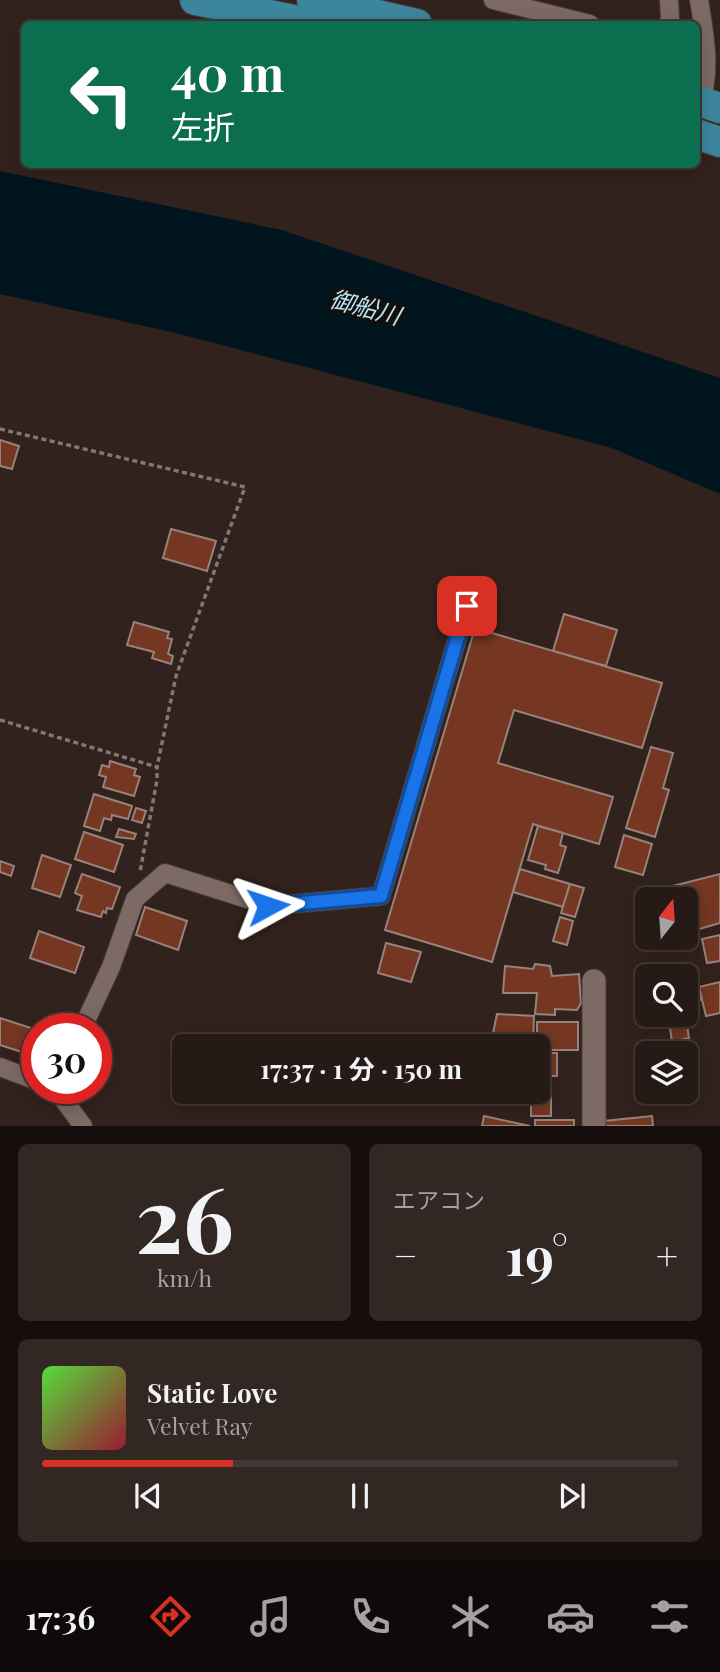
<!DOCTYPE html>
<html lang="ja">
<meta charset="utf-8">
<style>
body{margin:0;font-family:"Playfair Display","Noto Sans JP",serif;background:#322723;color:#f1f3f6;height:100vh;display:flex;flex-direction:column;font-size:26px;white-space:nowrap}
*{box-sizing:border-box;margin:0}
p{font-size:23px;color:#a4a1a1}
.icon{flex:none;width:38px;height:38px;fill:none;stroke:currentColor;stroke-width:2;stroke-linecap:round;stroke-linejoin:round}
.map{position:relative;height:1126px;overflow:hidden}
.panel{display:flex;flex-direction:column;gap:18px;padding:18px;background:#150e0c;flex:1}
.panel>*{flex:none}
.top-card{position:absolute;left:21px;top:21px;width:679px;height:147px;border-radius:10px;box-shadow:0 4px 18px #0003,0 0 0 2px #423835;background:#0b6e4f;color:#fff;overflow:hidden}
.needle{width:46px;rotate:17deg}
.tools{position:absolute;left:635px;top:887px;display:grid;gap:14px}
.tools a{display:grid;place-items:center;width:63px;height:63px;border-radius:10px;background:#261a16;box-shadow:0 4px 18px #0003,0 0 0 2px #423835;font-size:35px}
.speed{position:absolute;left:21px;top:1013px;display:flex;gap:14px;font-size:35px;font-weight:700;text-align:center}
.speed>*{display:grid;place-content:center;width:91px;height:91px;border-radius:50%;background:#261a16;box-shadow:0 4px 18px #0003,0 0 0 2px #423835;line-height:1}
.speed .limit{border:10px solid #d22;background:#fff;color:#111}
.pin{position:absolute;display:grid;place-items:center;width:60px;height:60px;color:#fff;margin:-30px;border-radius:14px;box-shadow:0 4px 10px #0006}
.me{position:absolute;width:77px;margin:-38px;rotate:85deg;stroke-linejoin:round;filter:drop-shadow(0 0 5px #0008)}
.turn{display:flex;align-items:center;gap:24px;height:147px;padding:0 35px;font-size:32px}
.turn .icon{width:91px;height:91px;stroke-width:2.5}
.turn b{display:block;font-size:49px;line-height:60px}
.big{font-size:52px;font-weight:700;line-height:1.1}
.panel .card{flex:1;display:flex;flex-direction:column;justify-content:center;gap:10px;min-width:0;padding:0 24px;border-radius:10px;background:#322723}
.panel .dial{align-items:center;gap:0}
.dial b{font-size:91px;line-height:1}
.song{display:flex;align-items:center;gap:21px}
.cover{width:84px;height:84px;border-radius:10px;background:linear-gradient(135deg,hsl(110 70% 55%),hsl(350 70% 35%))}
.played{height:7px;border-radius:4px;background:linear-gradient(90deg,#d93025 30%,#423835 30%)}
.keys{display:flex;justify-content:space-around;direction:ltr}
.heat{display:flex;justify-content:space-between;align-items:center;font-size:38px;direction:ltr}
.panel .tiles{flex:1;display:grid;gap:18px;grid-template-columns:1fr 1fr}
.card:last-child{grid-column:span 2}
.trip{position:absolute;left:172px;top:1034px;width:378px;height:70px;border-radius:10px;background:#261a16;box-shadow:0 4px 18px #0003,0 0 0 2px #423835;font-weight:700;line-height:70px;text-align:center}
.menu{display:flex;height:112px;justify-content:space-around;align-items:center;background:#0f0a09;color:#a4a1a1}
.menu .icon{width:49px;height:49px}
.menu .on{color:#d93025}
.menu b{font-size:32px;color:#f1f3f6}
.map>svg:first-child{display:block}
.water{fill:#00151e}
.building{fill:#753721;stroke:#96837c;stroke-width:2}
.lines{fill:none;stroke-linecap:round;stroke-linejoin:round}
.minor-casing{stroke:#493d38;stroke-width:20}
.tertiary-casing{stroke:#493d38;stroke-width:25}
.trunk-casing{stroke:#493d38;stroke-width:32}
.path{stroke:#847672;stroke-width:3.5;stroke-dasharray:5 3.5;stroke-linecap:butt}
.minor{stroke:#7d6a64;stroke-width:18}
.tertiary{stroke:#7d6a64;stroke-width:23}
.trunk{stroke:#3c869d;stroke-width:30}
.route-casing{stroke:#114b97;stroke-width:18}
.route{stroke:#1a73e8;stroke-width:12}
.labels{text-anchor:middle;stroke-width:6;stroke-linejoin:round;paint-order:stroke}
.water-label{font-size:24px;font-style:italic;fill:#b9e4f3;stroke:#150e0b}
</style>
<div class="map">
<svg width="720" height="1126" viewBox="0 0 720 1126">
<rect width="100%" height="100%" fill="#32221d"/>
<path class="water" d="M0,171L282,230L720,378V494L612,448L176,333L0,294Z"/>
<g class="building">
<path d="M0,440L19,446L12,469L0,466Z"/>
<path d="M171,529L216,541L207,571L163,558Z"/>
<path d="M564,614L617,630L606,666L553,651Z"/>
<path d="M134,622L169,632L167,638L172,639L168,654L173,656L171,664L152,658L154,652L127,645Z"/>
<path d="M475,628L662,683L642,748L514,710L498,763L613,797L599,844L533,824L492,962L385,930Z"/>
<path d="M651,747L673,753L663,788L669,790L655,837L626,828Z"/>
<path d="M110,761L136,769L134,775L140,777L134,796L103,787L106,777L99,775L102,765L109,767Z"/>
<path d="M94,794L132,806L128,819L112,815L111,820L104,818L100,831L84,826Z"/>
<path d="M136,808L146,811L142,823L132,820Z"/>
<path d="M538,826L563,833L560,845L566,847L558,873L545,869L546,865L528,860Z"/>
<path d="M119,829L136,834L134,839L116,837Z"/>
<path d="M84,832L123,845L114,872L75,859Z"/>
<path d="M624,835L652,844L643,875L615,867Z"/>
<path d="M42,855L71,865L60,897L32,888Z"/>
<path d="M0,861L14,866L11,876L0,872Z"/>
<path d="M520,869L570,884L563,907L513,892Z"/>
<path d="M82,874L120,887L112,909L107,908L106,913L103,911L101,917L77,910L82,896L75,893Z"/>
<path d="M720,874V923L686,933V900H659L657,890Z"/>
<path d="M570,884L584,888L575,917L561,913Z"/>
<path d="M145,907L187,921L178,950L136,935Z"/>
<path d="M560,917L573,921L567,945L553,941Z"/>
<path d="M39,931L84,947L75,973L30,958Z"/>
<path d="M720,935V961L707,963L702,939Z"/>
<path d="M386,943L421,952L411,982L378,973Z"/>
<path d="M535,964L550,966L552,976L579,974L581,1003L577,1010L555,1009V1015L535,1014L537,993H503L505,966L533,969Z"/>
<path d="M720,982V1013L706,1016L699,987Z"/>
<path d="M697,986L700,1000L689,1002L686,988Z"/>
<path d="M497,1014L534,1016L533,1046H520L521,1043L492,1038Z"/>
<path d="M0,1018L37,1030V1057L0,1045Z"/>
<rect x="537" y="1022" width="41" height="28"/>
<path d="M687,1025L689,1038L672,1042L670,1028Z"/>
<rect x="537" y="1053" width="20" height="23"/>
<rect x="531" y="1093" width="20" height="23"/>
<path d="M484,1116L530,1126H482Z"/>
<path d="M652,1116L653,1126H605L604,1121Z"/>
<rect x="535" y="1120" width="39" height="6"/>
</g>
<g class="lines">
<defs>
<g id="minor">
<path d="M493,0L590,24"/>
<path d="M699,0C705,36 712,72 699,108"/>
<path d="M668,24L670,18L669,0"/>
<path d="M82,1029L111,967L135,899L165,873L269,906L381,896L467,606"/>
<path d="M0,1067L37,1081"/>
<path d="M55,1088L83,1126"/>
</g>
<path id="tertiary" d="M594,981V1126"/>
<g id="trunk">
<path d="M195,0L314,24"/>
<path d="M312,0L417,24"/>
<path d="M696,100L720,108"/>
<path d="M696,134L720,142"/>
</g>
</defs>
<use href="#minor" class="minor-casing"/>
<use href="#tertiary" class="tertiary-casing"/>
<use href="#trunk" class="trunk-casing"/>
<g class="path">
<path d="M0,429L245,487L176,676L157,767"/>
<path d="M0,720L157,767V780L140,872"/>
</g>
<use href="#minor" class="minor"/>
<use href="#tertiary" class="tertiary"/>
<use href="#trunk" class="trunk"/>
</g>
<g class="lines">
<defs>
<path id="route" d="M268,906L381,896L467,606"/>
</defs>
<use href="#route" class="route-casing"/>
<use href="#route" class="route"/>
</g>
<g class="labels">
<g class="water-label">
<text transform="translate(365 308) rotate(15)" y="8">御船川</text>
</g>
</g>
</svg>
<div class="tools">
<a><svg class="needle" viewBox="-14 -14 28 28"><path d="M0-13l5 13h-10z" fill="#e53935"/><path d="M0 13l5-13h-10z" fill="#a4a1a1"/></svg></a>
<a><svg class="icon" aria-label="search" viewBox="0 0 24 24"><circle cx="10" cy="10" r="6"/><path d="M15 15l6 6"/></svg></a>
<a><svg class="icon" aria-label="layers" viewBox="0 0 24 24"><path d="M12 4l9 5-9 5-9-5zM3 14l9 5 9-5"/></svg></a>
</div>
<div class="speed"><div class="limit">30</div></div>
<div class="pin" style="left:467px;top:606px;background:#d93025"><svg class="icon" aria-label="arrive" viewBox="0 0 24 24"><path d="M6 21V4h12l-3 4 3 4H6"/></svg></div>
<svg class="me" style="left:268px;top:906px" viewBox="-20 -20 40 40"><path d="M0-17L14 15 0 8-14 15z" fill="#1a73e8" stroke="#fff" stroke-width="4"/></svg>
<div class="trip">17:37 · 1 分 · 150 m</div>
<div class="top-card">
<div class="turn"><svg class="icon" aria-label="left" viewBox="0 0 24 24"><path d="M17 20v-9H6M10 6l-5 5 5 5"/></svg><div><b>40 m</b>左折</div></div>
</div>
</div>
<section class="panel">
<div class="tiles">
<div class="card dial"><b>26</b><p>km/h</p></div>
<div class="card"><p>エアコン</p>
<div class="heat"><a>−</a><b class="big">19°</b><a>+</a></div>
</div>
<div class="card">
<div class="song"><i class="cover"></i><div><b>Static Love</b><p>Velvet Ray</p></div></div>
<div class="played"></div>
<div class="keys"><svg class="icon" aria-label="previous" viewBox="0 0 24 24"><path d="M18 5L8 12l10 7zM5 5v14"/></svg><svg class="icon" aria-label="pause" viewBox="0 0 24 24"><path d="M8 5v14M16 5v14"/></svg><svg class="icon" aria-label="next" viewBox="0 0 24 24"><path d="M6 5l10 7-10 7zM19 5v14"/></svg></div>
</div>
</div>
</section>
<nav class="menu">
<b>17:36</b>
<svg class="icon on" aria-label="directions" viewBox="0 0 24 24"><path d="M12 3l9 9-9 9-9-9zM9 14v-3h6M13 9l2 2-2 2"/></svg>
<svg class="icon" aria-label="music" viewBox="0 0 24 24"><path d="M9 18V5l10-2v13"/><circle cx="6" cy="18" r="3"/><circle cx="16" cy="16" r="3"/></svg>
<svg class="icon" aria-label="phone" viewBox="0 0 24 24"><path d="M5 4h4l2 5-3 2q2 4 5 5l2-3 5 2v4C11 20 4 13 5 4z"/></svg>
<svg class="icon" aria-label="climate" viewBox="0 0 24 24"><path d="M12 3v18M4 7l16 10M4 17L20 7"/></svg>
<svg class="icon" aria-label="car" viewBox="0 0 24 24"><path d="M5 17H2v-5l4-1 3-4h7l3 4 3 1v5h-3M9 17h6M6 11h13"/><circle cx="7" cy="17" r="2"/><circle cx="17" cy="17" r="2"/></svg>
<svg class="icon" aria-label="filters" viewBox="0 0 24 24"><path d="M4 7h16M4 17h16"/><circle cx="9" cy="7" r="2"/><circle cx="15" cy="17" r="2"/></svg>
</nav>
